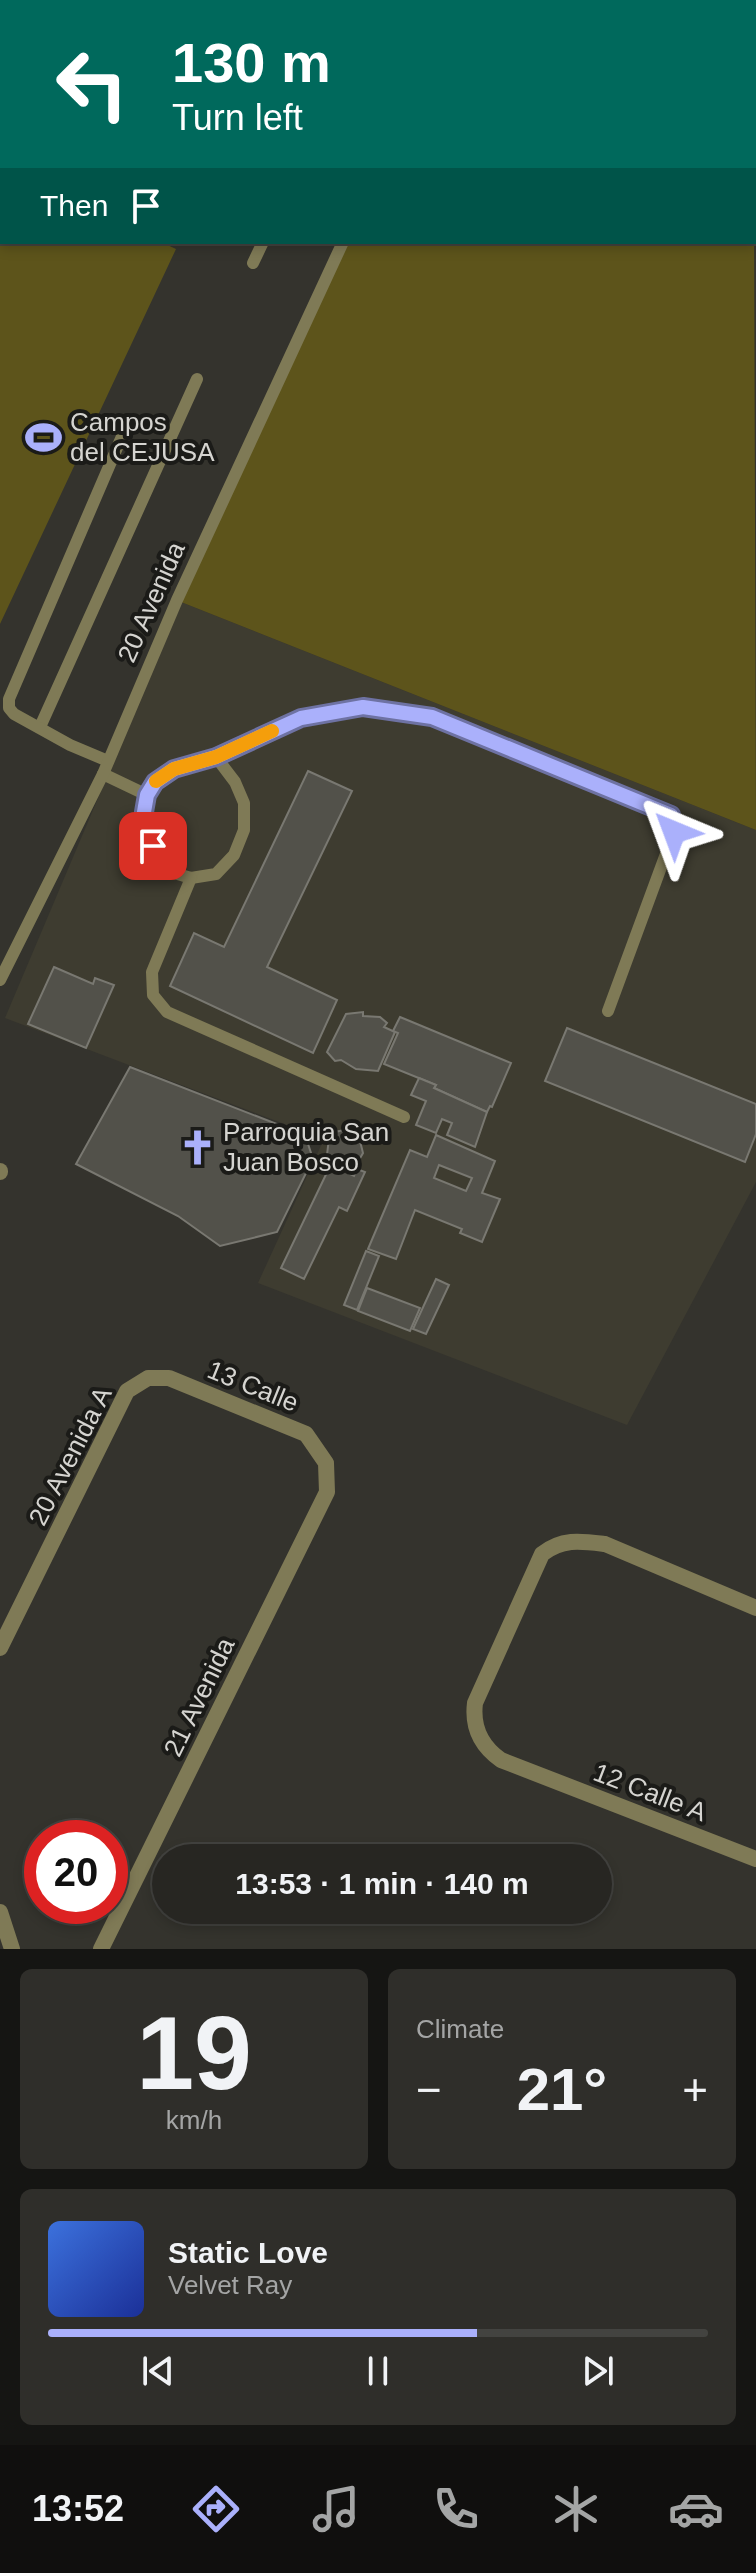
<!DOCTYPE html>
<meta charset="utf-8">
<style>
body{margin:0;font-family:Helvetica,sans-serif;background:#2f2e2a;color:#f1f3f6;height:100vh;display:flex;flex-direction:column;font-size:30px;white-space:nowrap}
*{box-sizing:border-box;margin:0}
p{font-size:26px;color:#a4a5a5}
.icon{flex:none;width:44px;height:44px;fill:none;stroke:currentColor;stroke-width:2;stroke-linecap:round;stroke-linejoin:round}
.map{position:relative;height:1949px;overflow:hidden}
.details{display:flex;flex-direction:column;gap:20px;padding:20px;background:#151513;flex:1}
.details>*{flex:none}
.guide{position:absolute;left:0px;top:0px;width:756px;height:244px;box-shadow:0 4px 12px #0003,0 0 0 2px #434340;background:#00695c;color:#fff;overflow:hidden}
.speed{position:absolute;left:24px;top:1820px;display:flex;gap:16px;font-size:40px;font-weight:700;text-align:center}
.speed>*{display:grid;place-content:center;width:104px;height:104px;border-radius:50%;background:#272622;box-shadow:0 4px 12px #0003,0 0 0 2px #434340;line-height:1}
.speed .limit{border:12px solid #d22;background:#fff;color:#111}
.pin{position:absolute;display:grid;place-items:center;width:68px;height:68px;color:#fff;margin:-34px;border-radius:16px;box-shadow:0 4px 12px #0006}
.me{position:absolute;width:88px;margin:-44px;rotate:316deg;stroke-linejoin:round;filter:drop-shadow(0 0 6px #0008)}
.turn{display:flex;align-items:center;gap:28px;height:168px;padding:0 40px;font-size:36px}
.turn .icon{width:104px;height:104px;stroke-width:2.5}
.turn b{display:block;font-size:56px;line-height:68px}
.then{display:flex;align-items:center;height:76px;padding:0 40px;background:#0003;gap:16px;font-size:30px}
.big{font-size:60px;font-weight:600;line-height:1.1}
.details .widget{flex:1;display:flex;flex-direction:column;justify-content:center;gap:12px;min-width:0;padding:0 28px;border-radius:12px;background:#2f2e2a}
.details .dial{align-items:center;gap:0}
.dial b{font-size:104px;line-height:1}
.song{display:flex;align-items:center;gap:24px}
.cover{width:96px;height:96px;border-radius:12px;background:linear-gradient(135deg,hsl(220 70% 55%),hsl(230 70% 35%))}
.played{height:8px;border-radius:4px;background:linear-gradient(90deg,#aab0fb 65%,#434340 65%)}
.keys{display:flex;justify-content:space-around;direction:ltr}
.heat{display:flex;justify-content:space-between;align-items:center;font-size:44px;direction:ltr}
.details .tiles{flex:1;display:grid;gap:20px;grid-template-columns:1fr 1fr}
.widget:last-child{grid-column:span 2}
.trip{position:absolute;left:152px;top:1844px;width:460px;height:80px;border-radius:40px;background:#272622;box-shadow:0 4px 12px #0003,0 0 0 2px #434340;font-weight:600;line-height:80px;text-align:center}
.dock{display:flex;height:128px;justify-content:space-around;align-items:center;background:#100f0e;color:#a4a5a5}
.dock .icon{width:56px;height:56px}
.dock .current{color:#aab0fb}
.dock b{font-size:36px;color:#f1f3f6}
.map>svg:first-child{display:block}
.built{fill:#3e3c30}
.green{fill:#5d541b}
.building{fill:#52514a;stroke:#797871;stroke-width:2;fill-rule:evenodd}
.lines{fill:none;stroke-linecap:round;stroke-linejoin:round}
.lane{stroke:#7f7a56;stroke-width:12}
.street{stroke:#7f7a56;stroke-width:16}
.route-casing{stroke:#6e72a3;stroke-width:20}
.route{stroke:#aab0fb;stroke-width:14}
.slow{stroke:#f59e0b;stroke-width:14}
.labels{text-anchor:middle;stroke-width:8;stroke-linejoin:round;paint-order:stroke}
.poi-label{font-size:26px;fill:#d5d4d0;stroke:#1b1b18;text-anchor:start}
.street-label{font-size:26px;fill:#d5d4d0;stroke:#1b1b18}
</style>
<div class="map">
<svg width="756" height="1949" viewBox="0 0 756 1949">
<rect width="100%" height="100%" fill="#34332d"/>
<path class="built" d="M181,602L756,830V1182L627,1425L258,1283L324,1139L5,1018Z"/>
<g class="green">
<path d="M0,167L2,242H161L176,249L0,624Z"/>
<path d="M754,206L756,830L181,602L345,242H754Z"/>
</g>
<g class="building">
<path d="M308,771L352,791L267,967L337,1000L313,1053L170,986L194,933L224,947Z"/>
<path d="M54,967L93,984L95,978L114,985L86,1048L28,1024Z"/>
<path d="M363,1012V1016L380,1017L387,1023L384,1027L395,1032L378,1071L356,1069L341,1060L335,1061L327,1052L346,1014Z"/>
<path d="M400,1017L511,1063L492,1107L490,1106L487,1112L434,1088L436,1085L384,1064L398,1033L393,1031Z"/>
<path d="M567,1028L756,1104V1134L745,1162L545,1081Z"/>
<path d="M130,1067L305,1135L313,1159L277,1232L220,1246L178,1216L76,1164Z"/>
<path d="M419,1078L436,1085L434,1088L487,1112L475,1147L447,1135L452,1123L442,1119L436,1133L416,1125L426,1101L411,1095Z"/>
<path d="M344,1130L359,1137L363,1153L359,1160L343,1167L342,1170L354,1176L357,1169L365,1172L347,1211L339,1207L304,1279L281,1268L332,1162L327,1155L329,1138L335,1132Z"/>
<path d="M436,1135L495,1161L482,1193L500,1199L482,1242L460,1233L462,1229L415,1210L396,1259L368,1249L410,1150L427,1157ZM439,1165L472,1178L466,1191L434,1178Z"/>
<path d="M366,1251L379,1256L357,1310L344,1305Z"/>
<path d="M436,1279L449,1285L426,1334L413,1329Z"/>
<path d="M367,1288L420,1308L410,1331L358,1311Z"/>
</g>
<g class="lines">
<g class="lane">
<path d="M168,0L171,2"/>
<path d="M301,0L304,2"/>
<path d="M377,2L378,0"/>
<path d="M451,2L452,0"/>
<path d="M253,263L263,242"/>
<path d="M40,727L197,379"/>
<path d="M216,757L235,782L244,803V830L234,855L216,874L191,878L171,872L153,846L144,812L147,795L155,782L174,769L216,757L301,718L363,707L432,717L671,815L674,832L608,1011"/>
<path d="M108,761L70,745L14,714L9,708V699L129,420"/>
<path d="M103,774L147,795"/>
<path d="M191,878L152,972L153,995L167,1012L404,1117"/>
<path d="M0,980L103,774L177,600L343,242"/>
</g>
<g class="street">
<path d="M0,1171V1172"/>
<path d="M756,1608L605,1544C581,1541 562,1538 542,1554L475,1703C472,1727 481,1746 501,1760L756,1859"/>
<path d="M0,1648L127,1391L148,1378H169L306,1434L326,1463L327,1492L101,1949"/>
<path d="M0,1912L12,1949"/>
</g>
</g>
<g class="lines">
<defs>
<path id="route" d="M153,846L144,812L147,795L155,782L174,769L216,757L301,718L363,707L432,717L671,815L674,832"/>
</defs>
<use href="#route" class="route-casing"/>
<use href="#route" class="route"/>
<path class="slow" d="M156,781L174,769L216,757L272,731"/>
</g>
<defs>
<symbol id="stadium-bare" viewBox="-9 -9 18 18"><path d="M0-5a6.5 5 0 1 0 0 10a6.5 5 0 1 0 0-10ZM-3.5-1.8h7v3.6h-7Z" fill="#aab0fb" stroke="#1b1b18" stroke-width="2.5" paint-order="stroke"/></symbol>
<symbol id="church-bare" viewBox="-9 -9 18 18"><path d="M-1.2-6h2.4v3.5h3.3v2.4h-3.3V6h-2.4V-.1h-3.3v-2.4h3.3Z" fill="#aab0fb" stroke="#1b1b18" stroke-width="2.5" paint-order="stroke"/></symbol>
</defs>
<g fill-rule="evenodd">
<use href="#stadium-bare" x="18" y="412" width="51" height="51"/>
<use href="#church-bare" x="172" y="1122" width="51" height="51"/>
</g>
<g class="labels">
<g class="poi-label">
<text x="70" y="431">Campos<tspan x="70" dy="30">del CEJUSA</tspan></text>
<text x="223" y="1141">Parroquia San<tspan x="223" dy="30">Juan Bosco</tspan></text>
</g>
<g class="street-label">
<text transform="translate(151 602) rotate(-66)" y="9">20 Avenida</text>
<text transform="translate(253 1386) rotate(22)" y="9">13 Calle</text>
<text transform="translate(70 1456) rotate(-63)" y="9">20 Avenida A</text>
<text transform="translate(199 1697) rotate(-64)" y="9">21 Avenida</text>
<text transform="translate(650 1792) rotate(21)" y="9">12 Calle A</text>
</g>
</g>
</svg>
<div class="speed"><div class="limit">20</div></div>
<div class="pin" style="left:153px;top:846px;background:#d93025"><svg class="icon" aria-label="arrive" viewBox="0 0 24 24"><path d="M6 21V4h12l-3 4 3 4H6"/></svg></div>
<svg class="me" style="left:674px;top:832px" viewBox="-20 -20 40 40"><path d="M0-17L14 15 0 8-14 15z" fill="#aab0fb" stroke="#fff" stroke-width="4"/></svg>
<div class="trip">13:53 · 1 min · 140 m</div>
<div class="guide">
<div class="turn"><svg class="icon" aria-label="left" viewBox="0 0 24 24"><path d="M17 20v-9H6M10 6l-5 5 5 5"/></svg><div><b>130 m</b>Turn left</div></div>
<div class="then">Then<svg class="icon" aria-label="arrive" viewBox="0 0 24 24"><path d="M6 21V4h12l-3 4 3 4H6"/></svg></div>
</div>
</div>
<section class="details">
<div class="tiles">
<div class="widget dial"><b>19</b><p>km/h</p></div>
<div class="widget"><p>Climate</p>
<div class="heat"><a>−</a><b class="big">21°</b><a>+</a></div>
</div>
<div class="widget">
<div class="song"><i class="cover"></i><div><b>Static Love</b><p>Velvet Ray</p></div></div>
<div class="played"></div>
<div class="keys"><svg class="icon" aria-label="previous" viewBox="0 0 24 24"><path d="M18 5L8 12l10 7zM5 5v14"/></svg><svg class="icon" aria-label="pause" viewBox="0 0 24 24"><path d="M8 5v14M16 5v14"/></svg><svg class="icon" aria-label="next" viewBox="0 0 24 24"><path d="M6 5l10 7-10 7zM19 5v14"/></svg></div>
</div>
</div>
</section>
<nav class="dock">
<b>13:52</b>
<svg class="icon current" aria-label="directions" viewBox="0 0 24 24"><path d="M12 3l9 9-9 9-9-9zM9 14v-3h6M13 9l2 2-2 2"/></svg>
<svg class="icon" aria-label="music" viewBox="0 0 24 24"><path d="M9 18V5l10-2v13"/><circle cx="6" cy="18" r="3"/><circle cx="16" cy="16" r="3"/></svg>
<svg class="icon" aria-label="phone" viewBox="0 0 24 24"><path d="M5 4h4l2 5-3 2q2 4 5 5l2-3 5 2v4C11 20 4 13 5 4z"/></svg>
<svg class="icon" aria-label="climate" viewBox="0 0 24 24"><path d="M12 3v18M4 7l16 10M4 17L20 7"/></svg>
<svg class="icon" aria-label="car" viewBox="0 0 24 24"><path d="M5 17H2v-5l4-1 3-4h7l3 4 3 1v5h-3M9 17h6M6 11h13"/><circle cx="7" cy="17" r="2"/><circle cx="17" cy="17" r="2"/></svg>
</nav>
